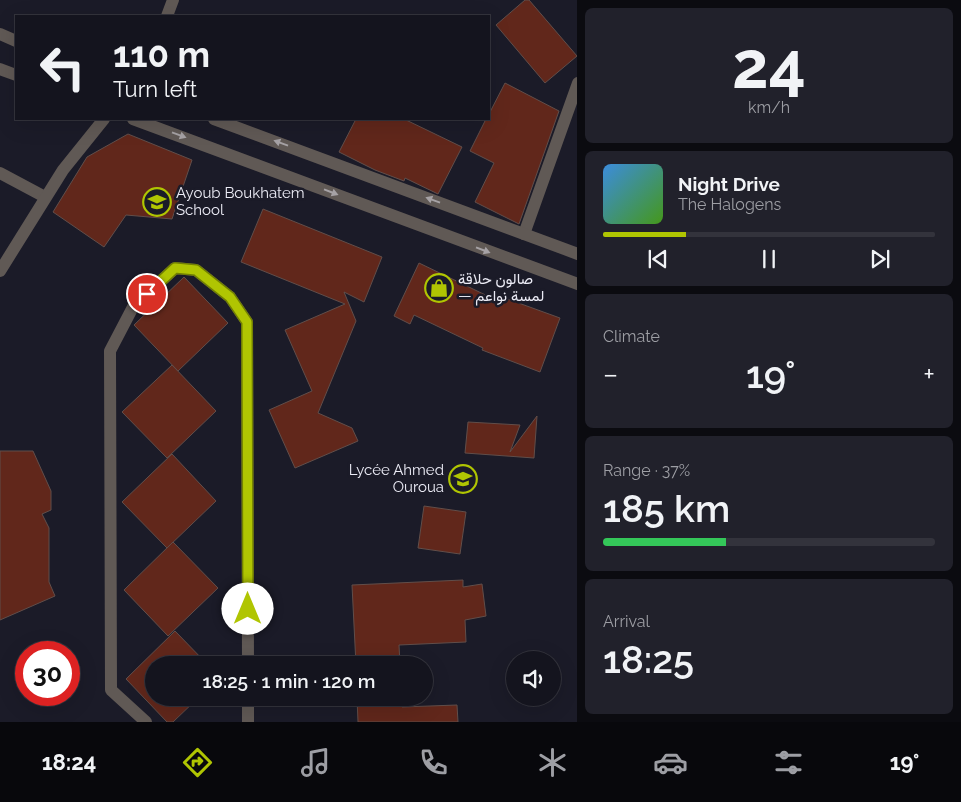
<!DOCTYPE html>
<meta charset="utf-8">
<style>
body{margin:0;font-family:Raleway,Vazirmatn,sans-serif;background:#21212b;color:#f1f3f6;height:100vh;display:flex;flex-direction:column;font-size:19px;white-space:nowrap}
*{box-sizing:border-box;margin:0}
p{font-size:16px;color:#9d9ea4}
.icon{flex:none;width:28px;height:28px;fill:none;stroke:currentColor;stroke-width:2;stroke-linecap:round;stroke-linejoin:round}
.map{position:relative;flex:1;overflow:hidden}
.panel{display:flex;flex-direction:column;gap:8px;padding:8px;background:#0b0b10;width:384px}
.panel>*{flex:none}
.top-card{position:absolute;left:15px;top:15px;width:475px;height:105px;border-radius:0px;box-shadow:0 5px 20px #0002,0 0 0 1px #33333c;background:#14141e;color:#f1f3f6;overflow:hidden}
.buttons{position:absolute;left:506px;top:651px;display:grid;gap:10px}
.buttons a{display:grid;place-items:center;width:55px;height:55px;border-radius:50%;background:#14141e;box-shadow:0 5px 20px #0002,0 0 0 1px #33333c;font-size:25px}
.speed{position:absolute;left:15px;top:641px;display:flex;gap:10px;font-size:25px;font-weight:700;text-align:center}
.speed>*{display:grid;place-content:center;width:65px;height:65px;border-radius:50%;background:#14141e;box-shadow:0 5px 20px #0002,0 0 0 1px #33333c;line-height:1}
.speed .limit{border:8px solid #d22;background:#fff;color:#111}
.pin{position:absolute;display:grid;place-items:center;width:42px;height:42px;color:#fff;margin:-21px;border:2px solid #fff;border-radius:50%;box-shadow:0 1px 5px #0007}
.me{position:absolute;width:55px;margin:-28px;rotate:0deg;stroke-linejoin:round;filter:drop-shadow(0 0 4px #0008)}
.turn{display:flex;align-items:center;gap:18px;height:105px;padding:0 15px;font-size:22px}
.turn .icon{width:65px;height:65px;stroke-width:2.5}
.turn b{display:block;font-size:35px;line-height:42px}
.big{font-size:38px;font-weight:600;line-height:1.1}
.panel .tile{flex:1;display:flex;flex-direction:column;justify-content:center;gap:8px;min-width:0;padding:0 18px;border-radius:8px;background:#21212b}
.panel .dial{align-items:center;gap:0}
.dial b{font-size:65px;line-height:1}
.song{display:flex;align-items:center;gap:15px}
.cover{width:60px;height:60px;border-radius:8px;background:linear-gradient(135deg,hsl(210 70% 55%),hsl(100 70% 35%))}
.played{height:5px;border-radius:2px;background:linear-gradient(90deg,#b0c502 25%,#33333c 25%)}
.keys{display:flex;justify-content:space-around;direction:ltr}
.heat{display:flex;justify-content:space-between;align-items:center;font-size:28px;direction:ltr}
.charge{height:8px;border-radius:4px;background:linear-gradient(90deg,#34c759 37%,#33333c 0)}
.trip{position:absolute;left:145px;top:656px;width:288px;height:50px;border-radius:25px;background:#14141e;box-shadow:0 5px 20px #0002,0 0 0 1px #33333c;font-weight:600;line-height:50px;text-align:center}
.dock{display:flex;height:80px;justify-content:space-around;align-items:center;background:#08080c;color:#9d9ea4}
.dock .icon{width:35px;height:35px}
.dock .current{color:#b0c502}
.dock b{font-size:22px;color:#f1f3f6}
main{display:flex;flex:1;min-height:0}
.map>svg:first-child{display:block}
.building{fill:#61271b;stroke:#614e4a}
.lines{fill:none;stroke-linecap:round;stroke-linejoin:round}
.minor{stroke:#605955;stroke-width:12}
.tertiary{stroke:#605955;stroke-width:12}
.oneway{fill:#a6a2a5}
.route-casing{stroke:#728001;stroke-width:12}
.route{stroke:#b0c502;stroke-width:9}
.labels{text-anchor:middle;stroke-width:5;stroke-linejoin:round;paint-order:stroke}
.poi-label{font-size:15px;fill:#ebebf5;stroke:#1b1b28;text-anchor:start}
</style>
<main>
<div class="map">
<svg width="578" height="722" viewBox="0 0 578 722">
<rect width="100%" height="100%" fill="#1b1b28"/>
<g class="building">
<path d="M525,0H529L577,56L545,83L496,25Z"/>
<path d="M505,83L559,111L519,224L475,202L494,163L470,151L486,119H489V114Z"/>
<path d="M356,119H404L462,147L438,194L405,178L404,181L375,170L339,152Z"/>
<path d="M128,134L192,160L172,219L126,215L104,247L53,212L87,157Z"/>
<path d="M263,209L382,257L364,302L344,292L356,321L318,413L352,428L358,441L295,468L269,410L312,391L285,330L345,304L241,262Z"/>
<path d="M419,263L500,302L502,297L560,318L540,372L482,350L483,348L414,315L410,324L394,316Z"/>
<path d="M184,277L228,323L178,371L134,325Z"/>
<path d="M172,365L216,411L167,458L122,412Z"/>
<path d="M537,416L534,458L465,453L468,422L520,425L510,452Z"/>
<path d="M0,451H33L51,491V510L42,514L49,528V582L55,596L0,620Z"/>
<path d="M172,454L216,501L167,548L122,502Z"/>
<path d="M424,506L466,512L460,554L418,548Z"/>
<path d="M173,542L218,588L168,636L124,590Z"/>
<path d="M463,580V587L482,584L486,616L465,620L466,642L399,645L400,665H356L352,585Z"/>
<path d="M175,631L208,665H154V698H198L173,722H167L126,679Z"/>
<path d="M357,698H402V707L457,705L458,722H358Z"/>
</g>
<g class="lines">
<g class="minor">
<path d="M167,16L173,0"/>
<path d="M0,173L45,197"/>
<path d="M524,234L578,83"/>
<path d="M0,271L63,170L104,119"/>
<path d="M248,698V722"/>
<path d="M146,722L111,690L110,351L133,307L175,268L196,270L230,297L247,322L248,665"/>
</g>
<g class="tertiary">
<path d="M0,34L16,41"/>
<path d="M0,69L16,75"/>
<path d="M133,119L578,284"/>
<path d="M214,119L578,254"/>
</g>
</g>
<defs><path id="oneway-solid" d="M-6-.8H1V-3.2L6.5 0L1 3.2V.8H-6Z" transform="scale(1.25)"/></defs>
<g class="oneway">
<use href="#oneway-solid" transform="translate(179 135) rotate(20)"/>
<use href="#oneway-solid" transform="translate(281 143) rotate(-160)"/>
<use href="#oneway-solid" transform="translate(331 192) rotate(21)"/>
<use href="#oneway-solid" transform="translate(433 200) rotate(-160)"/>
<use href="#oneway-solid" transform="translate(483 250) rotate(21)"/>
</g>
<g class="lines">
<defs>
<path id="route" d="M147,294L175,268L196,270L230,297L247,322L248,609"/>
</defs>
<use href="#route" class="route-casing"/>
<use href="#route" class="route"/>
</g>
<defs>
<symbol id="university-ring" viewBox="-11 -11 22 22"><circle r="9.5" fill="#1b1b28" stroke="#b0c502" stroke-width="1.5"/><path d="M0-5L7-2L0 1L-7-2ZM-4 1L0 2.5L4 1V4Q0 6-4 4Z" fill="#b0c502"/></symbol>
<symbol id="shop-ring" viewBox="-11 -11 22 22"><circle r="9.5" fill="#1b1b28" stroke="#b0c502" stroke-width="1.5"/><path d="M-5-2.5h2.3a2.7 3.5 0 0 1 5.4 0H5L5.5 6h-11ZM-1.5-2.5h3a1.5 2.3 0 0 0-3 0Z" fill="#b0c502"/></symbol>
<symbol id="school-ring" viewBox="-11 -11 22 22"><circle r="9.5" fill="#1b1b28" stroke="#b0c502" stroke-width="1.5"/><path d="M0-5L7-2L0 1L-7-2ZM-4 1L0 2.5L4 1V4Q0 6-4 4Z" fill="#b0c502"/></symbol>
</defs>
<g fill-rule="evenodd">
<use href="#university-ring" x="141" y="186" width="32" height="32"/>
<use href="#shop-ring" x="423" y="272" width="32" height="32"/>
<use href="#school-ring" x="447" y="463" width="32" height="32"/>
</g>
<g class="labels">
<g class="poi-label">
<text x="176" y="198">Ayoub Boukhatem<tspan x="176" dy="17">School</tspan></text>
<text x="458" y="284">صالون حلاقة<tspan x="458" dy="17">— لمسة نواعم</tspan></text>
<text x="444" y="475" text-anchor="end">Lycée Ahmed<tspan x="444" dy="17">Ouroua</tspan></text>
</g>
</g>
</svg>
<div class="buttons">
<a><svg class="icon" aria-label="sound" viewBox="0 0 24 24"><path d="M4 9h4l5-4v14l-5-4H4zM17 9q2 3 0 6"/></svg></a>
</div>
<div class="speed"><div class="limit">30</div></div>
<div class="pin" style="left:147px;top:294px;background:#d93025"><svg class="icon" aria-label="arrive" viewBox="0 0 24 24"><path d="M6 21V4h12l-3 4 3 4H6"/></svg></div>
<svg class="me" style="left:248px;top:609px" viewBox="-20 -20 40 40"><circle r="19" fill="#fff"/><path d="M0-13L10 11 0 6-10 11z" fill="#b0c502"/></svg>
<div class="trip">18:25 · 1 min · 120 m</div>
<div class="top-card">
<div class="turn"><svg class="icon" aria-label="left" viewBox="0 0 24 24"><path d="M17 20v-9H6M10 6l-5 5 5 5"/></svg><div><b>110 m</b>Turn left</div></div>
</div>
</div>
<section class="panel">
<div class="tile dial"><b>24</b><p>km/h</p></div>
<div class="tile">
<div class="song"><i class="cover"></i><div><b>Night Drive</b><p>The Halogens</p></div></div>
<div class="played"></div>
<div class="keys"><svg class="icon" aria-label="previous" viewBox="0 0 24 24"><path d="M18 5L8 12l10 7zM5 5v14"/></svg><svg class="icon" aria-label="pause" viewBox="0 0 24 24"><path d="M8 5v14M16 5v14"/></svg><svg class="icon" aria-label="next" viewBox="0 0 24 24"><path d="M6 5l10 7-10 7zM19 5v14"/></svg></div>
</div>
<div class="tile"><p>Climate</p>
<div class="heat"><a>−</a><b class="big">19°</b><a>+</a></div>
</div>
<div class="tile"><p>Range · 37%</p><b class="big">185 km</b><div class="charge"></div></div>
<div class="tile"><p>Arrival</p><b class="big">18:25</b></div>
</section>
</main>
<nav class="dock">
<b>18:24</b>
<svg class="icon current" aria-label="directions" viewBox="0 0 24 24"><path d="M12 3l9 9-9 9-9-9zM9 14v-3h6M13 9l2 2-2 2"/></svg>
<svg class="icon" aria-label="music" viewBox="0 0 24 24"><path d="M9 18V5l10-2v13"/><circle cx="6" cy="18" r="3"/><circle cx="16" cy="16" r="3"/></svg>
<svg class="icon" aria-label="phone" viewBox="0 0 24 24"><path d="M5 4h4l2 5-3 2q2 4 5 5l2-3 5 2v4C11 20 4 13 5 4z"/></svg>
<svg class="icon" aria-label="climate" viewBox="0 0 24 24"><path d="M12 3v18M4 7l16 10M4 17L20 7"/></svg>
<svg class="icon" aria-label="car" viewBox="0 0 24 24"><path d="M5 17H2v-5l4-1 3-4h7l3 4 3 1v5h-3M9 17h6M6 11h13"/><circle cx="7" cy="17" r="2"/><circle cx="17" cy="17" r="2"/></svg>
<svg class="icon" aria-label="filters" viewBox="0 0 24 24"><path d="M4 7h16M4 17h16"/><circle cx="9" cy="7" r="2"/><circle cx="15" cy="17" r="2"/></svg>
<b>19°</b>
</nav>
